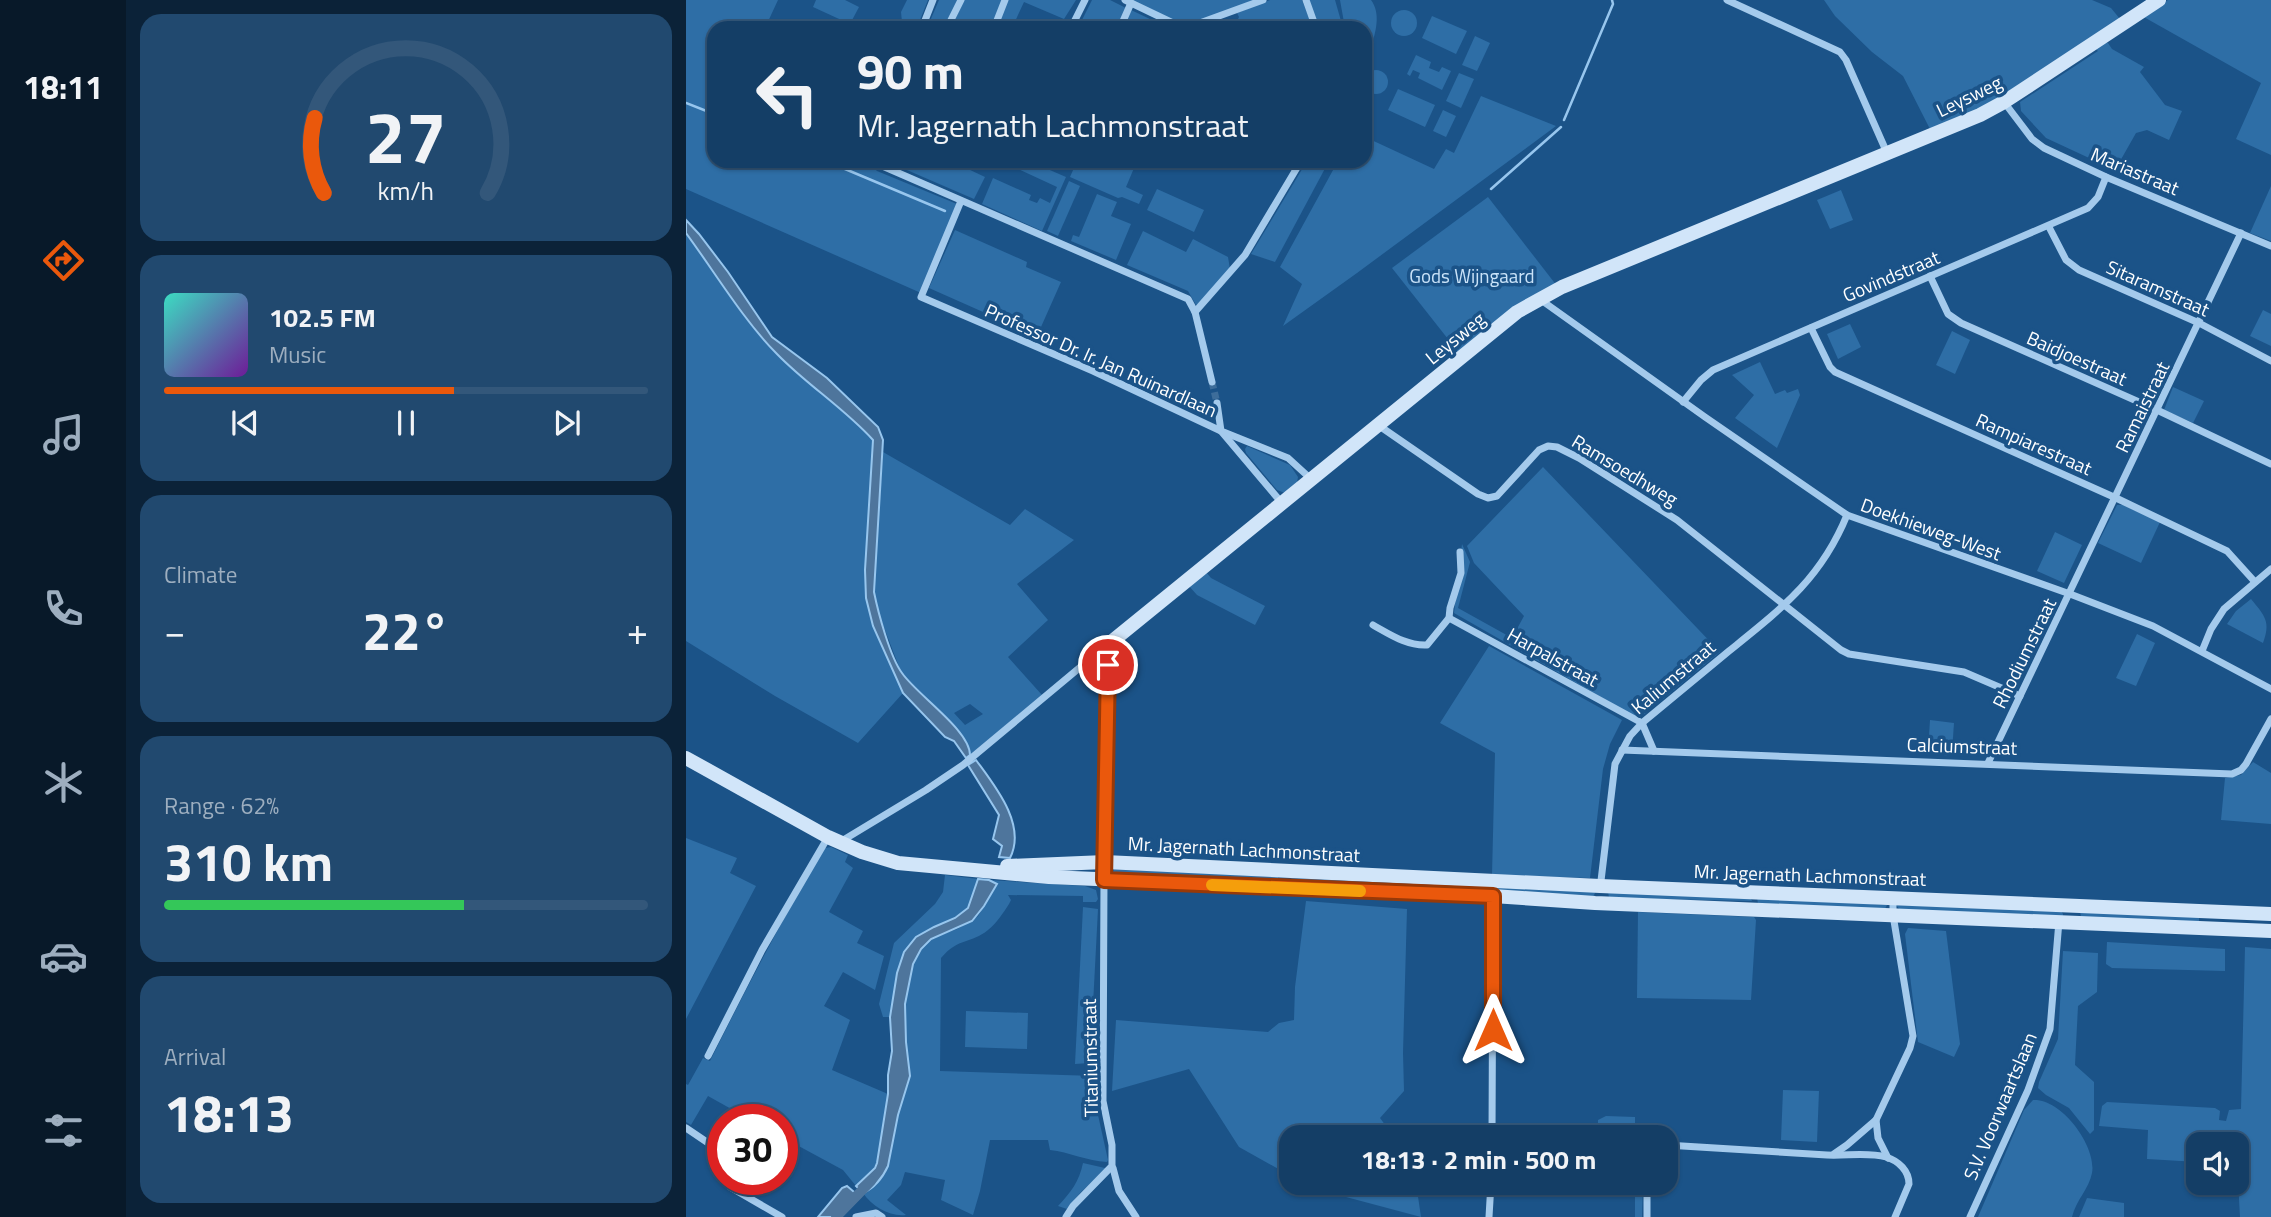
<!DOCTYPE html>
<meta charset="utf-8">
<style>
body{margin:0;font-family:"Titillium Web",sans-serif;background:#21496f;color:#f1f3f6;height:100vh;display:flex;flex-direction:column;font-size:26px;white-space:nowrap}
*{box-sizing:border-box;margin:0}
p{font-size:23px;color:#9daebf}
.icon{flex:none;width:38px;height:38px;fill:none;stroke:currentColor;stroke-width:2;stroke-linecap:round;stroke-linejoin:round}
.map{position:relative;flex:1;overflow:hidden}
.panel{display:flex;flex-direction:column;gap:14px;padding:14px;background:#0b2238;width:560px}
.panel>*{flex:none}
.hud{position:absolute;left:21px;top:21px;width:665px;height:147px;border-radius:21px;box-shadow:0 2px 5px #0004,0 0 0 2px #33577a;background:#143e66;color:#f1f3f6;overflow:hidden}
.tools{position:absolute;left:1500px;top:1132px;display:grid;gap:14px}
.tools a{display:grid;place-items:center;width:63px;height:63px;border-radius:14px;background:#143e66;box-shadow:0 2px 5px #0004,0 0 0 2px #33577a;font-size:35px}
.speed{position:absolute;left:21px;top:1104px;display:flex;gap:14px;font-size:35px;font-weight:700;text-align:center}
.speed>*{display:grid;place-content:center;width:91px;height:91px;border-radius:50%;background:#143e66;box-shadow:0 2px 5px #0004,0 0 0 2px #33577a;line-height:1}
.speed .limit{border:10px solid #d22;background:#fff;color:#111}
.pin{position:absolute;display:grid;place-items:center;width:60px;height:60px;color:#fff;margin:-30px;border:4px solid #fff;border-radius:50%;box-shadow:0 2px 7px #0007}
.me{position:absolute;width:77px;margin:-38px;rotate:0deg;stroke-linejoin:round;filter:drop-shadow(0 0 5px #0008)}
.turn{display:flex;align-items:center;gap:24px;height:147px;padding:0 35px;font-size:32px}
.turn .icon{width:91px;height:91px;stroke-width:2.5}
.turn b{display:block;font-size:49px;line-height:60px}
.big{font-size:52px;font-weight:700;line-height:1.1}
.panel .tile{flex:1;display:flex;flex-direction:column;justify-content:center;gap:10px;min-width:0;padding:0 24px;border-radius:21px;background:#21496f}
.panel .dial{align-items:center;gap:0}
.dial svg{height:182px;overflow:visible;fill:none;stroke:#33577a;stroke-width:7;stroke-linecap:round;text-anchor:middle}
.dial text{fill:#f1f3f6;stroke:none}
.song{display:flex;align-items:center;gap:21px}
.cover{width:84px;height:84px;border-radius:10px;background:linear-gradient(135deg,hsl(170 70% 55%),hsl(280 70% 35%))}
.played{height:7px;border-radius:4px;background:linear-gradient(90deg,#ea580c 60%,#33577a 60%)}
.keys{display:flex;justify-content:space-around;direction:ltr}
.heat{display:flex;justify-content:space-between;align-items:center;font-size:38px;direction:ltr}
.charge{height:10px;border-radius:5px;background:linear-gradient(90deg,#34c759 62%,#33577a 0)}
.trip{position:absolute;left:593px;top:1125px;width:399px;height:70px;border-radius:21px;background:#143e66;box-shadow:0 2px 5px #0004,0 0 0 2px #33577a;font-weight:700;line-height:70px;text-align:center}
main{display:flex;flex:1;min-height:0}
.tabs{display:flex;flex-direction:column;width:126px;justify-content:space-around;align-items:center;background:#081929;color:#9daebf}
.tabs .icon{width:49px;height:49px}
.tabs .current{color:#ea580c}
.tabs b{font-size:32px;color:#f1f3f6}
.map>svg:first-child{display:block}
.green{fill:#2e6ea6;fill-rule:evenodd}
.water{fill:#4e759c;stroke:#97c6ee;stroke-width:2}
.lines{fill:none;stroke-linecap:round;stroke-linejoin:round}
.stream{stroke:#97c6ee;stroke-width:2.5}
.canal{stroke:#4e759c;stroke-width:10}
.street-tunnel{stroke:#3d6d9a;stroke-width:7;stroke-dasharray:7 3.5;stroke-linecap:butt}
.street{stroke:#a4caec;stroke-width:7}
.secondary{stroke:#d1e5f9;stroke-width:14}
.route-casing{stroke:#983908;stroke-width:18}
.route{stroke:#ea580c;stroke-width:12}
.slow{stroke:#f59e0b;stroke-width:12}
.labels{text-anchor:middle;stroke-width:7;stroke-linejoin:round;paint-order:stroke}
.street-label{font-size:19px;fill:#fff;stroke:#1b5388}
.park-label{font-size:19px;fill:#cae3f9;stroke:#1b5388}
</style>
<main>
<nav class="tabs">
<b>18:11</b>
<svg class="icon current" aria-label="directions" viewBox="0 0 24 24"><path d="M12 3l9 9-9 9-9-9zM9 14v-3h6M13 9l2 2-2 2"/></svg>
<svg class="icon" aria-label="music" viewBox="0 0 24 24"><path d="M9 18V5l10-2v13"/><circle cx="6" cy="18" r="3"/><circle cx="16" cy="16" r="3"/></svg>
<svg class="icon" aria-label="phone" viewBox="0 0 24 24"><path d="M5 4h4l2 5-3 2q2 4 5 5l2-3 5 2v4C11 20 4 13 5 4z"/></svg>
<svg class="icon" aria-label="climate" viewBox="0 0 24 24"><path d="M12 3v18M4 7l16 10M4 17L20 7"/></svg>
<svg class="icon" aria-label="car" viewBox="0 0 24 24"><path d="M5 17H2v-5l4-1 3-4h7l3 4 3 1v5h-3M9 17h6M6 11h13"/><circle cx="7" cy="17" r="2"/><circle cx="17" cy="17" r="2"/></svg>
<svg class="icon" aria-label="filters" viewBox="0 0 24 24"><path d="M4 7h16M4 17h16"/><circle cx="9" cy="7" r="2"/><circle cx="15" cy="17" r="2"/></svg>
</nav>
<section class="panel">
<div class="tile dial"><svg viewBox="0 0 100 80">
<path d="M14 69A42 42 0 1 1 86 69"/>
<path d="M14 69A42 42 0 0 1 10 36" stroke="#ea580c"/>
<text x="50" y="56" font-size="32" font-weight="700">27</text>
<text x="50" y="72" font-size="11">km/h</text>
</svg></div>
<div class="tile">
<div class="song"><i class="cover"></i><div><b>102.5 FM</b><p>Music</p></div></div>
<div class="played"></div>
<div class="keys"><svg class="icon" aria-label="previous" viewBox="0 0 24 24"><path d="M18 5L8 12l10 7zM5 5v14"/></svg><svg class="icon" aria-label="pause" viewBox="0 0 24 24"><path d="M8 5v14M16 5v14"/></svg><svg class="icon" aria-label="next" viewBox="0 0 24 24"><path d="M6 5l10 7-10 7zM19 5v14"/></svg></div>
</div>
<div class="tile"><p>Climate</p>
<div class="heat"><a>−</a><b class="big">22°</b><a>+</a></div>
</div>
<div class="tile"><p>Range · 62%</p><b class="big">310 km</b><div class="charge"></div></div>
<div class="tile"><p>Arrival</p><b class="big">18:13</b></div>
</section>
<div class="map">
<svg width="1585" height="1217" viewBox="0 0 1585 1217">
<rect width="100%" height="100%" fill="#1b5388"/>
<g class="green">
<path d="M0,0H92L79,28H28V161H181L191,171L271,204L235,293L0,189Z"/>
<path d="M130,0H159L173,7L164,24L127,7Z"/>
<path d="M221,0H242L234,20L216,22L215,12Z"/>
<path d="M253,0H272L259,28H241Z"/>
<path d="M278,0H317L306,28H265Z"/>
<path d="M322,0H390L378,19L338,2L326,28H309Z"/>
<path d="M406,0H424L440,8L431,28H392Z"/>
<path d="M443,0H571L509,23L489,22Z"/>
<path d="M584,0H616L627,28H548L553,17L551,13Z"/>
<path d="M622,0H649L657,28H630Z"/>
<path d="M654,0H685C695,13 690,32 685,47L679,43V28H659Z"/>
<path d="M1138,0H1406L1425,8L1434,19L1297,108L1245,131L1217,76L1186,52L1149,16Z"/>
<path d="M1482,0H1585V155L1550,139L1575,83L1456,16Z"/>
<path d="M445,10L466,20L462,28H437Z"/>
<circle cx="718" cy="23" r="13"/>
<path d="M746,16L781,31L770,54L736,38Z"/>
<path d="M789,36L804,43L791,71L776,65Z"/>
<path d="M1419,42L1422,43L1426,49L1458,67L1454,72L1479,105L1496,111L1483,140L1461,130L1450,133L1429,170L1360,138L1335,111L1334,102L1412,51L1409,48Z"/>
<path d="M730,55L745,62L743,68L753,72L756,67L765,71L756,90L732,78L734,73L727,70L724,76L721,74Z"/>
<circle cx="690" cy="82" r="12"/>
<path d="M773,73L788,79L775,108L760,101Z"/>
<path d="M712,89L749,105L739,127L702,110Z"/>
<path d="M795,96L870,126L671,273L597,326L616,284L594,267L652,161H679V137L748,169L760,149L768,153Z"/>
<path d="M757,110L770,116L760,137L747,131Z"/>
<path d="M200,161H265L299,177L288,199Z"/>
<path d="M333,161H343L380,177L356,231L296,204L307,178L345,195L343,200L351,203L354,198L364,203L371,187L330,168Z"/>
<path d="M391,161H419L434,168L437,161H451L440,187L457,195L453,204L436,197L432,198L384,177Z"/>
<path d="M621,161H643L589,262L565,254Z"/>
<path d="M383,181L394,186L372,236L361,231Z"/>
<path d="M1585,186V241L1564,233Z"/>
<path d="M471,189L518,210L508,232L461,210Z"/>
<path d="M1155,190L1167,220L1144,229L1131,200Z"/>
<path d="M411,194L431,202L425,216L445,224L430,260L385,241L387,235L393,237Z"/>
<path d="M802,197L871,286L773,353L706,268Z"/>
<path d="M269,230L341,262L340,267L375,282L351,336L243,288Z"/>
<path d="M457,231L500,252L507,239L542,257L544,269L519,301L510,305L502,291L441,265Z"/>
<path d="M0,233C27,271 58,322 91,354C121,385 158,408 187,440L179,570L180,598L187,626L217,693L172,743L89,696L0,641Z"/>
<path d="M1577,310L1585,314V346L1564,336Z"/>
<path d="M1164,324L1175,347L1152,359L1141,334Z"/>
<path d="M1266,331L1284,340L1269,374L1250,365Z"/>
<path d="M1074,362L1089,394L1099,390L1101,393L1112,389L1114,395L1091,448L1049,418L1068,395L1046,375Z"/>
<path d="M1487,387L1518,401L1507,423L1478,410Z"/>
<path d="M561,446L604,465L612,477L611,483L599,493L591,490L560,453L559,449Z"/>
<path d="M197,452L324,525L339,509L388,540L331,584L362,620L322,657L356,695L284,755L273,732L215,672L192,612L188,592ZM284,704L297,714L279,725L268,713Z"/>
<path d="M857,467L1034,652L955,717L948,716L768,613L776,544L784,562L772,608L826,638L838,616L788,563L781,546Z"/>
<path d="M1431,505H1437L1474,522L1455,563L1412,543Z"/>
<path d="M1369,532L1396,545L1378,583L1351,571Z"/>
<path d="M520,572L525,578L579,606L569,625L511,595L503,586Z"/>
<path d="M1565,599C1579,616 1585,622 1577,643L1541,624L1550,611Z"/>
<path d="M1451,634L1469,643L1450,686L1430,678Z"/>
<path d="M803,646L936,720L924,744L917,769L904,878L806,875L809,753L754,723Z"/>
<path d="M1244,720L1268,723L1266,752L1264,756L1242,753Z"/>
<path d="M1567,762L1585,773V824L1535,820L1539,778L1555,775Z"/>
<path d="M0,838L51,858L44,873L70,886L0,1019Z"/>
<path d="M145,847L162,855L159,862L167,868L143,912L177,931L171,943L198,956L189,990L157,972L138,1006L164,1020L146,1070L202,1094L191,1163L189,1168L170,1186L157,1170L96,1137V1120H65L22,1096L5,1125L0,1122V1084L2,1085L17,1058L24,1061C60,989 97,917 139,848Z"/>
<path d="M428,869L592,877V881L426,875Z"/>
<path d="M259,875L292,879L282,908L260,923L248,927L218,952L211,973L204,1017H197L193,1004L208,943L249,904L257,892Z"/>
<path d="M604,878L908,891L909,893L907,897L636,882L608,880Z"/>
<path d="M303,880L399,886L410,890L412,899L410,902H397V896L322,895L325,900L323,904C317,913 311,923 302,930C285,944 273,937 255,958L254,1071L409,1076L410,1106L422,1160L421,1162C401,1161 383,1152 364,1150L362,1140H304L294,1191L287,1215L255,1200L259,1180L219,1172L215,1185L201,1200L220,1215C204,1217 187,1207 177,1193L199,1173L202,1166L212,1115L224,1076L220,1042L219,1004L227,964L235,949L245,939L271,929L286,921L292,916L311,884Z"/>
<path d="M922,891L1065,899L1066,901L923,898Z"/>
<path d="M1071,897L1201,905L1199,909L1072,904Z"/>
<path d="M620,901L721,909L717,1053L718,1091L694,1118L708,1137L606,1138L605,1176L553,1147L503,1069L426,1091L430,1020L582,1032L593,1023L608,1020L609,987Z"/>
<path d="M1210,905L1375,911L1377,914V916L1214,910Z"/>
<path d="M397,907L412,909L404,1063L389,1064Z"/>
<path d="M1394,911L1513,916V922L1395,917Z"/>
<path d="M952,912L1068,917L1070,920L1065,1000L951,998Z"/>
<path d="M1222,928L1260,931L1274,1044L1268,1057L1232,1042L1219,934Z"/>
<path d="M1421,942L1539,949V971L1426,968L1420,964Z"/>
<path d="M1559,947L1585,949V1217H1554L1550,1144H1512V1162L1461,1159L1462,1130L1413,1126L1416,1106L1421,1102L1529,1108L1534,1111L1533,1120L1540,1121L1543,1110L1555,1109Z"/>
<path d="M1377,951L1412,953L1411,992L1392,1006L1389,1065L1408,1082V1130L1404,1134L1383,1108L1360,1095L1352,1088L1353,1082L1372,1039Z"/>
<path d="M280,1011L342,1013L341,1049L279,1047Z"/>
<path d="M1097,1090L1133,1091L1131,1142L1095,1140Z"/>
<path d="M1347,1100C1375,1098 1411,1146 1406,1173C1403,1189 1390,1200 1386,1217H1292L1338,1110Z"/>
<path d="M920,1116L949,1117V1133L958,1134V1137H912V1120Z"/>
<path d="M397,1163L419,1168V1170L395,1192L381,1209L372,1206C385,1192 393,1182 397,1163Z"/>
<path d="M618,1183H730L735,1217L630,1189Z"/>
<path d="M886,1183H957L956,1217H949V1196L886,1185Z"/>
<path d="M1401,1198L1438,1203V1217H1393Z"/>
</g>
<g class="water">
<path d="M0,220L13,234L42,272L86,337L141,378L192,427L197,440L188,592C192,612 204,657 216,673C231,695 284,730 284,755L280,758L268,741L259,737L217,693L187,626L180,598L179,570L187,440C158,408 121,385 91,354C58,321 28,271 0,233Z"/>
<path d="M290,760C309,786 341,825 324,858L313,857L316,846L307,839L313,815L282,765Z"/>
<path d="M292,879L303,880L311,884L298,906L286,921L245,939L235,949L227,964L219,1004L220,1042L224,1076L212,1115L202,1166C197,1177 188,1188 177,1193L170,1186L189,1168L191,1163L202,1094V1075L206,1051L204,1017L211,973L218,952L230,937L248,927L269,918L282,908Z"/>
<path d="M161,1186L174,1197L154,1217H132L156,1188Z"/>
</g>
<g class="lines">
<g class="stream">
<path d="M0,103L28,114"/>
<path d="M878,120L927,4L926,0"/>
<path d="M140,161L259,211"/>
<path d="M805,189L875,127"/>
</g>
<path class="canal" d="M150,1217L185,1181"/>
<path class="street-tunnel" d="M526,382L531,403"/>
<g class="street">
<path d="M439,0L489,24H511L577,0"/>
<path d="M620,0L630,28"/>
<path d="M1041,0L1154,52L1160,60L1201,153"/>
<path d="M236,28L247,0"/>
<path d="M261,28L275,0"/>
<path d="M308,28L319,0"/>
<path d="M385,28L399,0"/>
<path d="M434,28L445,3"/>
<path d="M1318,102L1346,139L1358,148L1420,177L1585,246"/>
<path d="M191,161L194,165L502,299L509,312L526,382"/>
<path d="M275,201L235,297L407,371L535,431L595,502"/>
<path d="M1363,227L1380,260L1393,270L1513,323L1585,361"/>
<path d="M1244,276L1262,314L1275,323L1471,410L1585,464"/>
<path d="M855,300L1019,417L1161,515L1384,594L1467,626L1585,689"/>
<path d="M509,312L559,255L615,161"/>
<path d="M1125,328L1144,367L1149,372L1430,498L1541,551L1569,582"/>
<path d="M997,402L1015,380L1027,370L1402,208L1412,197L1420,177"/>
<path d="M531,403L535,431L602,458L625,479"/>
<path d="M692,425L792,494L802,498L811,496L853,450L862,446L871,447L893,458L991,520L1155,650L1163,654L1278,672L1334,696"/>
<path d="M763,618L956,723L968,751"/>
<path d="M687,625C705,635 721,646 741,645L763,618L764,608L775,573L774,552"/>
<path d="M1516,651L1525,629L1538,609L1585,569"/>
<path d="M936,750L1546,774L1555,770L1560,764L1585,719"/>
<path d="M1302,763L1555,233"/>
<path d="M154,842L240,790L277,765L422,644"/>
<path d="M914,889L929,764L944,736L956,723C985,699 1014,675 1043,651C1095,609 1135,579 1161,515"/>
<path d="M22,1056L76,950L142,837"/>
<path d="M1190,1120L1192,1138L1202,1158"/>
<path d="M0,1128L37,1153"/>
<path d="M806,1138L807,896"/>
<path d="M980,1145C1034,1148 1088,1152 1141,1155C1161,1156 1182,1152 1200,1157C1213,1161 1223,1171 1223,1184L1209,1217"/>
<path d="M1148,1154L1161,1145L1190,1120L1224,1048L1227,1036L1207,915V898"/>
<path d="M427,1168L433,1191L450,1217"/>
<path d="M42,1180L44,1187L96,1217"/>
<path d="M961,1183V1217"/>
<path d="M170,1217L190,1213L196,1217"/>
<path d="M380,1217L387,1206L426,1166V1145L417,1101L418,880"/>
<path d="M803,1217L805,1183"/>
<path d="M1284,1217L1342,1090L1364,1029L1373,921"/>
</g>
<g class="secondary">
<path d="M0,758L142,837L176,852L212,863L363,877L807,896L909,903L1585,931"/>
<path d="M321,866L419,862L914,886L1585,914"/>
<path d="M418,880L421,688L424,643L831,312L876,287L1294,115L1318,102L1473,0"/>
</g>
</g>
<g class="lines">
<defs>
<path id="route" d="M422,665L418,880L807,896V1030"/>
</defs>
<use href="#route" class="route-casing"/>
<use href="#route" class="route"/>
<path class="slow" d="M526,885L674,891"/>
</g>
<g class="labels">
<g class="street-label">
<text transform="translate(1283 96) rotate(-26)" y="7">Leysweg</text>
<text transform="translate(1449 171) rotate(23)" y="7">Mariastraat</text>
<text transform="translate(1205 276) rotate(-23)" y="7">Govindstraat</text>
<text transform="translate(1472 288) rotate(24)" y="7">Sitaramstraat</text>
<text transform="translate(769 338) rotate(-39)" y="7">Leysweg</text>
<text transform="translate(1391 358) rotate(24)" y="7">Baidjoestraat</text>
<text transform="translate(415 360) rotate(24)" y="7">Professor Dr. Ir. Jan Ruinardlaan</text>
<text transform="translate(1456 407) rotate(-64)" y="7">Ramaistraat</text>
<text transform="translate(1348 444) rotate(24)" y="7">Rampiarestraat</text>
<text transform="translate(939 470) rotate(31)" y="7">Ramsoedhweg</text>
<text transform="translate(1245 529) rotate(20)" y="7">Doekhieweg-West</text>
<text transform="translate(1338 653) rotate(-64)" y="7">Rhodiumstraat</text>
<text transform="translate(867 657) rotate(29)" y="7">Harpalstraat</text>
<text transform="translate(987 677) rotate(-40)" y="7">Kaliumstraat</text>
<text transform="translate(1276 746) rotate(2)" y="7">Calciumstraat</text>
<text transform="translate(558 849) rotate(3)" y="7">Mr. Jagernath Lachmonstraat</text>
<text transform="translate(1124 875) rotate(2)" y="7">Mr. Jagernath Lachmonstraat</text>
<text transform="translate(404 1058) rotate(-91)" y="7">Titaniumstraat</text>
<text transform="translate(1314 1106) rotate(-67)" y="7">S.V. Voorwaartslaan</text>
</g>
<g class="park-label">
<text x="786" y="283">Gods Wijngaard</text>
</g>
</g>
</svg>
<div class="tools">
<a><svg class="icon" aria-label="sound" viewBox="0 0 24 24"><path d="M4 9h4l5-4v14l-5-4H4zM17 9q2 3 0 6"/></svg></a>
</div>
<div class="speed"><div class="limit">30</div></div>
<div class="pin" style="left:422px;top:665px;background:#d93025"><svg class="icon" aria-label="arrive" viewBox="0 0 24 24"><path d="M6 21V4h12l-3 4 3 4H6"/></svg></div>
<svg class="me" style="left:807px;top:1030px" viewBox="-20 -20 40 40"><path d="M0-17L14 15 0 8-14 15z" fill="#ea580c" stroke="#fff" stroke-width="4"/></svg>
<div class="trip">18:13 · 2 min · 500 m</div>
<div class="hud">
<div class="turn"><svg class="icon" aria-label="left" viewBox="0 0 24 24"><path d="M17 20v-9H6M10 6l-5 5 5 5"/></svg><div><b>90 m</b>Mr. Jagernath Lachmonstraat</div></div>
</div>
</div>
</main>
